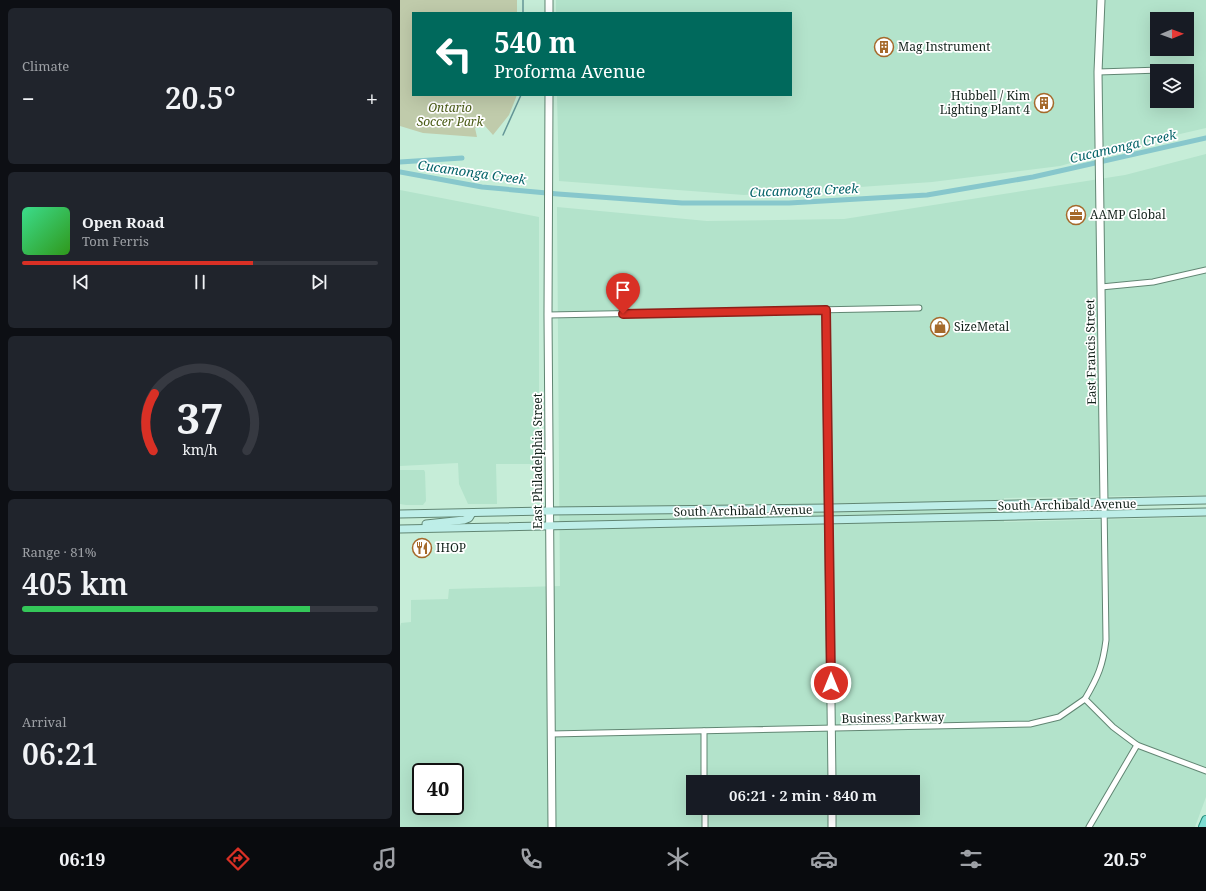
<!DOCTYPE html>
<meta charset="utf-8">
<style>
body{margin:0;font-family:"Noto Serif",serif;background:#20242c;color:#f1f3f6;height:100vh;display:flex;flex-direction:column;font-size:15px;white-space:nowrap}
*{box-sizing:border-box;margin:0}
p{font-size:13px;color:#9ea1a6}
.icon{flex:none;width:22px;height:22px;fill:none;stroke:currentColor;stroke-width:2;stroke-linecap:round;stroke-linejoin:round}
.map{position:relative;flex:1;overflow:hidden}
.details{display:flex;flex-direction:column;gap:8px;padding:8px;background:#0d0f14;width:400px}
.details>*{flex:none}
.top-card{position:absolute;left:12px;top:12px;width:380px;height:84px;border-radius:0px;box-shadow:0 4px 16px #0002;background:#00695c;color:#fff;overflow:hidden}
.needle{width:26px;rotate:89deg}
.tools{position:absolute;left:750px;top:12px;display:grid;gap:8px}
.tools a{display:grid;place-items:center;width:44px;height:44px;border-radius:0px;background:#171b24;box-shadow:0 4px 16px #0002;font-size:20px}
.speed{position:absolute;left:12px;top:763px;display:flex;gap:8px;font-size:20px;font-weight:700;text-align:center}
.speed>*{display:grid;place-content:center;width:52px;height:52px;border-radius:50%;background:#171b24;box-shadow:0 4px 16px #0002;line-height:1}
.speed .limit{border:2px solid #111;border-radius:6px;background:#fff;color:#111}
.pin{position:absolute;display:grid;place-items:center;width:34px;height:34px;color:#fff;margin:-41px -17px;border-radius:50% 50% 50% 0;rotate:-45deg;box-shadow:0 0 4px #0007}
.pin .icon{rotate:45deg}
.me{position:absolute;width:44px;margin:-22px;rotate:0deg;stroke-linejoin:round;filter:drop-shadow(0 0 3px #0008)}
.turn{display:flex;align-items:center;gap:14px;height:84px;padding:0 16px;font-size:18px}
.turn .icon{width:52px;height:52px;stroke-width:2.5}
.turn b{display:block;font-size:28px;line-height:34px}
.big{font-size:30px;font-weight:600;line-height:1.1}
.details .card{flex:1;display:flex;flex-direction:column;justify-content:center;gap:6px;min-width:0;padding:0 14px;border-radius:6px;background:#20242c}
.details .dial{align-items:center;gap:0}
.dial svg{height:104px;overflow:visible;fill:none;stroke:#363941;stroke-width:7;stroke-linecap:round;text-anchor:middle}
.dial text{fill:#f1f3f6;stroke:none}
.song{display:flex;align-items:center;gap:12px}
.cover{width:48px;height:48px;border-radius:6px;background:linear-gradient(135deg,hsl(150 70% 55%),hsl(110 70% 35%))}
.played{height:4px;border-radius:2px;background:linear-gradient(90deg,#d93025 65%,#363941 65%)}
.keys{display:flex;justify-content:space-around;direction:ltr}
.heat{display:flex;justify-content:space-between;align-items:center;font-size:22px;direction:ltr}
.charge{height:6px;border-radius:3px;background:linear-gradient(90deg,#34c759 81%,#363941 0)}
.trip{position:absolute;left:286px;top:775px;width:234px;height:40px;border-radius:0px;background:#171b24;box-shadow:0 4px 16px #0002;font-weight:600;line-height:40px;text-align:center}
.dock{display:flex;height:64px;justify-content:space-around;align-items:center;background:#090b0e;color:#9ea1a6}
.dock .icon{width:28px;height:28px}
.dock .current{color:#d93025}
.dock b{font-size:18px;color:#f1f3f6}
main{display:flex;flex:1;min-height:0}
.map>svg:first-child{display:block}
.built{fill:#b3e3cb;fill-rule:evenodd}
.green{fill:#c0cbab}
.lines{fill:none;stroke-linecap:round;stroke-linejoin:round}
.stream{stroke:#649697;stroke-width:1.5}
.canal{stroke:#87c7cc;stroke-width:5}
.minor-casing{stroke:#618673;stroke-width:7}
.tertiary-casing{stroke:#618673;stroke-width:9}
.secondary-casing{stroke:#618673;stroke-width:9}
.primary-casing{stroke:#208c7d;stroke-width:10}
.minor{stroke:#fff;stroke-width:5}
.tertiary{stroke:#fff;stroke-width:7}
.secondary{stroke:#beeee8;stroke-width:7}
.primary{stroke:#7ddcd1;stroke-width:8}
.route-casing{stroke:#8d1f18;stroke-width:10}
.route{stroke:#d93025;stroke-width:7}
.labels{text-anchor:middle;stroke-width:3.5;stroke-linejoin:round;paint-order:stroke}
.poi-label{font-size:12px;fill:#13221b;stroke:#fff;text-anchor:start}
.park-label{font-size:12px;font-style:italic;fill:#4a5b16;stroke:#fff}
.street-label{font-size:12px;fill:#13221b;stroke:#fff}
.water-label{font-size:13px;font-style:italic;fill:#06646a;stroke:#fff}
</style>
<main>
<section class="details">
<div class="card"><p>Climate</p>
<div class="heat"><a>−</a><b class="big">20.5°</b><a>+</a></div>
</div>
<div class="card">
<div class="song"><i class="cover"></i><div><b>Open Road</b><p>Tom Ferris</p></div></div>
<div class="played"></div>
<div class="keys"><svg class="icon" aria-label="previous" viewBox="0 0 24 24"><path d="M18 5L8 12l10 7zM5 5v14"/></svg><svg class="icon" aria-label="pause" viewBox="0 0 24 24"><path d="M8 5v14M16 5v14"/></svg><svg class="icon" aria-label="next" viewBox="0 0 24 24"><path d="M6 5l10 7-10 7zM19 5v14"/></svg></div>
</div>
<div class="card dial"><svg viewBox="0 0 100 80">
<path d="M14 69A42 42 0 1 1 86 69"/>
<path d="M14 69A42 42 0 0 1 15 25" stroke="#d93025"/>
<text x="50" y="56" font-size="32" font-weight="700">37</text>
<text x="50" y="72" font-size="11">km/h</text>
</svg></div>
<div class="card"><p>Range · 81%</p><b class="big">405 km</b><div class="charge"></div></div>
<div class="card"><p>Arrival</p><b class="big">06:21</b></div>
</section>
<div class="map">
<svg width="806" height="827" viewBox="0 0 806 827">
<rect width="100%" height="100%" fill="#c6edd8"/>
<g class="built">
<path d="M156,0H806V128L754,140L660,166L532,182L344,195L159,181L157,95H391V13H156ZM757,19H787V49H757ZM757,71H787V101H757Z"/>
<path d="M806,154V495L604,498V522L806,517V797L795,827H0V627L1,623L11,622V600L48,599L49,589L160,586L157,207L307,221L444,219L725,175ZM21,772H55V806H21ZM293,782H513V808H293Z"/>
<path d="M0,190L139,217V464H96L97,504H68L59,484L58,463L0,466Z"/>
<path d="M0,470H24L25,472L26,501L23,505H6L0,504Z"/>
</g>
<path class="green" d="M0,0H117V13H13V95H117L109,115L93,135L85,126L75,128L77,137L23,133L0,126Z"/>
<g class="lines">
<g class="stream">
<path d="M123,0V13"/>
<path d="M103,135L121,95"/>
</g>
<g class="canal">
<path d="M0,162L62,158"/>
<path d="M0,172L82,187L158,194L282,203H389L527,195L633,177L806,138"/>
</g>
<defs>
<g id="minor">
<path d="M698,72L761,70"/>
<path d="M701,287L753,282L806,270"/>
<path d="M148,315L519,308"/>
<path d="M685,699C698,677 703,665 706,640L704,503"/>
<path d="M304,731V782"/>
<path d="M151,734L630,724L659,717L685,699L713,727L737,745L806,771"/>
<path d="M305,808V827"/>
<path d="M689,827L737,745"/>
</g>
<g id="tertiary">
<path d="M149,0V13"/>
<path d="M701,0L698,72L704,503"/>
<path d="M149,95L148,315L152,827"/>
<path d="M426,310L432,782"/>
<path d="M432,808V827"/>
</g>
<g id="secondary">
<path d="M0,514L149,511L430,508L806,500"/>
<path d="M26,524L64,520L69,518L72,513"/>
<path d="M0,529L806,512"/>
</g>
<path id="primary" d="M803,827L806,820"/>
</defs>
<use href="#minor" class="minor-casing"/>
<use href="#tertiary" class="tertiary-casing"/>
<use href="#secondary" class="secondary-casing"/>
<use href="#primary" class="primary-casing"/>
<use href="#minor" class="minor"/>
<use href="#tertiary" class="tertiary"/>
<use href="#secondary" class="secondary"/>
<use href="#primary" class="primary"/>
</g>
<g class="lines">
<defs>
<path id="route" d="M223,314L426,310L431,683"/>
</defs>
<use href="#route" class="route-casing"/>
<use href="#route" class="route"/>
</g>
<defs>
<symbol id="building-ring" viewBox="-11 -11 22 22"><circle r="9.5" fill="#fff" stroke="#a5692b" stroke-width="1.5"/><path d="M-4-6H4V6H1V3H-1V6H-4ZM-2.5-4.3h1.7v1.8h-1.7ZM.8-4.3h1.7v1.8H.8ZM-2.5-1h1.7V.8h-1.7ZM.8-1h1.7V.8H.8Z" fill="#a5692b"/></symbol>
<symbol id="office-ring" viewBox="-11 -11 22 22"><circle r="9.5" fill="#fff" stroke="#a5692b" stroke-width="1.5"/><path d="M-6-3h4V-5.5h4V-3h4V5H-6ZM-1-4.5V-3h2v-1.5ZM-6 0V1H6V0Z" fill="#a5692b"/></symbol>
<symbol id="shop-ring" viewBox="-11 -11 22 22"><circle r="9.5" fill="#fff" stroke="#a5692b" stroke-width="1.5"/><path d="M-5-2.5h2.3a2.7 3.5 0 0 1 5.4 0H5L5.5 6h-11ZM-1.5-2.5h3a1.5 2.3 0 0 0-3 0Z" fill="#a5692b"/></symbol>
<symbol id="restaurant-ring" viewBox="-11 -11 22 22"><circle r="9.5" fill="#fff" stroke="#a5692b" stroke-width="1.5"/><path d="M-5-6h1v4h1v-4h1v4h1v-4h1v5L-1.5 .5V6h-2V.5L-5-1ZM5-6V6H3V1.5H1.5Q1.5-4 5-6Z" fill="#a5692b"/></symbol>
</defs>
<g fill-rule="evenodd">
<use href="#building-ring" x="473" y="36" width="22" height="22"/>
<use href="#building-ring" x="633" y="92" width="22" height="22"/>
<use href="#office-ring" x="665" y="204" width="22" height="22"/>
<use href="#shop-ring" x="529" y="316" width="22" height="22"/>
<use href="#restaurant-ring" x="11" y="537" width="22" height="22"/>
</g>
<g class="labels">
<g class="poi-label">
<text x="498" y="51">Mag Instrument</text>
<text x="630" y="100" text-anchor="end">Hubbell / Kim<tspan x="630" dy="14">Lighting Plant 4</tspan></text>
<text x="690" y="219">AAMP Global</text>
<text x="554" y="331">SizeMetal</text>
<text x="36" y="552">IHOP</text>
</g>
<g class="park-label">
<text x="50" y="112">Ontario<tspan x="50" dy="14">Soccer Park</tspan></text>
</g>
<g class="street-label">
<text transform="translate(691 352) rotate(-91)" y="4">East Francis Street</text>
<text transform="translate(138 461) rotate(-90)" y="4">East Philadelphia Street</text>
<text transform="translate(667 505) rotate(-1)" y="4">South Archibald Avenue</text>
<text transform="translate(343 511) rotate(-1)" y="4">South Archibald Avenue</text>
<text transform="translate(493 718) rotate(-1)" y="4">Business Parkway</text>
</g>
<g class="water-label">
<text transform="translate(723 146) rotate(-13)" y="5">Cucamonga Creek</text>
<text transform="translate(72 172) rotate(8)" y="5">Cucamonga Creek</text>
<text transform="translate(404 190) rotate(-2)" y="5">Cucamonga Creek</text>
</g>
</g>
</svg>
<div class="tools">
<a><svg class="needle" viewBox="-14 -14 28 28"><path d="M0-13l5 13h-10z" fill="#e53935"/><path d="M0 13l5-13h-10z" fill="#9ea1a6"/></svg></a>
<a><svg class="icon" aria-label="layers" viewBox="0 0 24 24"><path d="M12 4l9 5-9 5-9-5zM3 14l9 5 9-5"/></svg></a>
</div>
<div class="speed"><div class="limit">40</div></div>
<div class="pin" style="left:223px;top:314px;background:#d93025"><svg class="icon" aria-label="arrive" viewBox="0 0 24 24"><path d="M6 21V4h12l-3 4 3 4H6"/></svg></div>
<svg class="me" style="left:431px;top:683px" viewBox="-20 -20 40 40"><circle r="17" fill="#d93025" stroke="#fff" stroke-width="3"/><path d="M0-11L8 9 0 5-8 9z" fill="#fff"/></svg>
<div class="trip">06:21 · 2 min · 840 m</div>
<div class="top-card">
<div class="turn"><svg class="icon" aria-label="left" viewBox="0 0 24 24"><path d="M17 20v-9H6M10 6l-5 5 5 5"/></svg><div><b>540 m</b>Proforma Avenue</div></div>
</div>
</div>
</main>
<nav class="dock">
<b>06:19</b>
<svg class="icon current" aria-label="directions" viewBox="0 0 24 24"><path d="M12 3l9 9-9 9-9-9zM9 14v-3h6M13 9l2 2-2 2"/></svg>
<svg class="icon" aria-label="music" viewBox="0 0 24 24"><path d="M9 18V5l10-2v13"/><circle cx="6" cy="18" r="3"/><circle cx="16" cy="16" r="3"/></svg>
<svg class="icon" aria-label="phone" viewBox="0 0 24 24"><path d="M5 4h4l2 5-3 2q2 4 5 5l2-3 5 2v4C11 20 4 13 5 4z"/></svg>
<svg class="icon" aria-label="climate" viewBox="0 0 24 24"><path d="M12 3v18M4 7l16 10M4 17L20 7"/></svg>
<svg class="icon" aria-label="car" viewBox="0 0 24 24"><path d="M5 17H2v-5l4-1 3-4h7l3 4 3 1v5h-3M9 17h6M6 11h13"/><circle cx="7" cy="17" r="2"/><circle cx="17" cy="17" r="2"/></svg>
<svg class="icon" aria-label="filters" viewBox="0 0 24 24"><path d="M4 7h16M4 17h16"/><circle cx="9" cy="7" r="2"/><circle cx="15" cy="17" r="2"/></svg>
<b>20.5°</b>
</nav>
